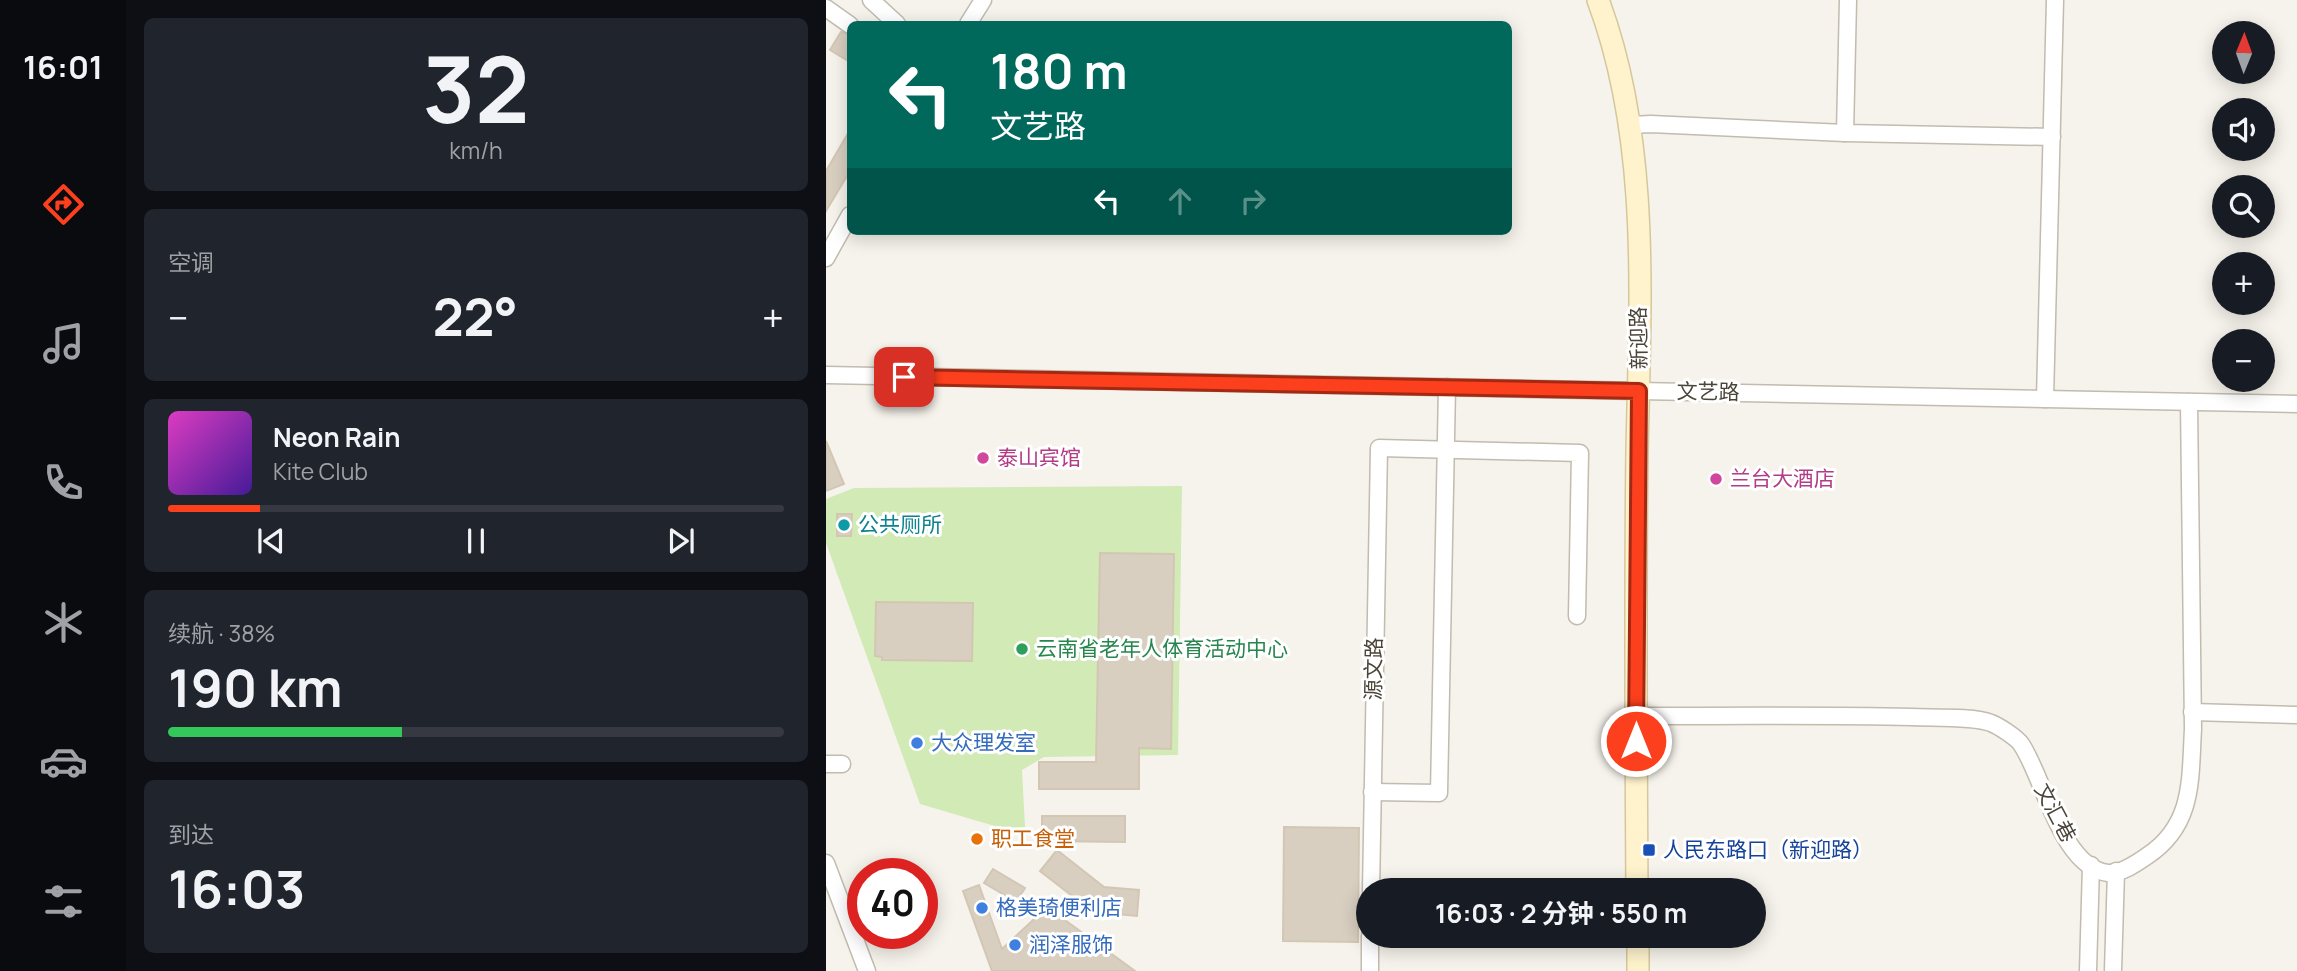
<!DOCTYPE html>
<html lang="zh">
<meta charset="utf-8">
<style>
body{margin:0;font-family:Manrope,"Noto Sans SC",sans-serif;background:#20242c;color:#f1f3f6;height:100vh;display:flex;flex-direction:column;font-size:26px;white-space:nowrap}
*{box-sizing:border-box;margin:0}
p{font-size:23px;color:#9ea1a6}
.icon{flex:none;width:38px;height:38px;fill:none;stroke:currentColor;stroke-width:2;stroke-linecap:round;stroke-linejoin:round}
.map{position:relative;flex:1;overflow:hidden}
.sheet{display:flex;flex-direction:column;gap:18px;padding:18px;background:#0d0f14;width:700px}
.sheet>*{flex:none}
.guide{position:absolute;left:21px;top:21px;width:665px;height:214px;border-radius:10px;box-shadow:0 4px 18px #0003;background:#00695c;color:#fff;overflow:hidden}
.needle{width:46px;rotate:1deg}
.tools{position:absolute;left:1386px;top:21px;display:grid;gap:14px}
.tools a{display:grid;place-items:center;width:63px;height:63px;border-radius:50%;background:#171b24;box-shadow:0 4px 18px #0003;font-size:35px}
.speed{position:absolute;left:21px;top:858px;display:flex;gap:14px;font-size:35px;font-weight:700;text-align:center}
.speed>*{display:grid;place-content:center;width:91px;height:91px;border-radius:50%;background:#171b24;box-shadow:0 4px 18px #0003;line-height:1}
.speed .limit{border:10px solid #d22;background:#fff;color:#111}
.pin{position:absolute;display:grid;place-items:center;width:60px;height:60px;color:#fff;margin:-30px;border-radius:14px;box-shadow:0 4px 10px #0006}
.me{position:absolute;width:77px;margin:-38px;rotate:0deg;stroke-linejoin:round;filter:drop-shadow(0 0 5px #0008)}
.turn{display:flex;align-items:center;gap:24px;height:147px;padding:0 28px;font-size:32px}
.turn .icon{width:91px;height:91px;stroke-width:2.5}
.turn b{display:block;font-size:49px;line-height:60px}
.lanes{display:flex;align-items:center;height:66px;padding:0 28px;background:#0003;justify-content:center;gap:35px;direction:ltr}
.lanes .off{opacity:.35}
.big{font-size:52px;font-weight:700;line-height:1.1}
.sheet .card{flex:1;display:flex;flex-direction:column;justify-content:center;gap:10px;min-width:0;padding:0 24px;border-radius:10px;background:#20242c}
.sheet .dial{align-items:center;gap:0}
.dial b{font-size:91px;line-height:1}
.song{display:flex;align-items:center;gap:21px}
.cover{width:84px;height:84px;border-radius:10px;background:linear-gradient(135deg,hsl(310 70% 55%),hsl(260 70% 35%))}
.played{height:7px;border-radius:4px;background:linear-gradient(90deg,#fc3f1d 15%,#363941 15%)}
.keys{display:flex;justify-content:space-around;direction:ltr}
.heat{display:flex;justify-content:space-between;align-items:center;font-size:38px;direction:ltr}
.charge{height:10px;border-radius:5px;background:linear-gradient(90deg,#34c759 38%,#363941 0)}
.trip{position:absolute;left:530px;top:878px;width:410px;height:70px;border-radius:35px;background:#171b24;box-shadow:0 4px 18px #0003;font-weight:700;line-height:70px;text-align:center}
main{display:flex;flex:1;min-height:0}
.dock{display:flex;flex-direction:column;width:126px;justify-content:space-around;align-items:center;background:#090b0e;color:#9ea1a6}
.dock .icon{width:49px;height:49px}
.dock .on{color:#fc3f1d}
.dock b{font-size:32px;color:#f1f3f6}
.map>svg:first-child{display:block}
.green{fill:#d2eab5}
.building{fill:#d8cfc1;stroke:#d3c7b4;stroke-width:2}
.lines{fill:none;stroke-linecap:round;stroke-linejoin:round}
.street-casing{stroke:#c2bbae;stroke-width:19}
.secondary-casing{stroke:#d6c79b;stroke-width:24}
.street{stroke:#fff;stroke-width:16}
.secondary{stroke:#fff3cd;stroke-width:21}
.route-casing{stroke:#a42913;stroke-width:18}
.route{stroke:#fc3f1d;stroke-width:12}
.hotel-dot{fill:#d1479c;stroke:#fff;stroke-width:2.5}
.culture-dot{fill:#0f9aa8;stroke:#fff;stroke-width:2.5}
.leisure-dot{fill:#2e9e5b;stroke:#fff;stroke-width:2.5}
.shop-dot{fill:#3f7fe0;stroke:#fff;stroke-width:2.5}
.food-dot{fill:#e8710a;stroke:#fff;stroke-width:2.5}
.transit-dot{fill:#1a4fb4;stroke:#fff;stroke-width:2.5}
.labels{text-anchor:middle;stroke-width:6;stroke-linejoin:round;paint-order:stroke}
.street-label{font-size:21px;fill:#4b4439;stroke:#fff}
.hotel-label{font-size:21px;fill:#b23c85;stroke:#fff;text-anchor:start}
.culture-label{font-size:21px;fill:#0d838f;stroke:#fff;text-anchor:start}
.leisure-label{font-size:21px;fill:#27864d;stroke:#fff;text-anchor:start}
.shop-label{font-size:21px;fill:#366cbe;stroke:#fff;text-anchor:start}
.food-label{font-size:21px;fill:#c56008;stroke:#fff;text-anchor:start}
.transit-label{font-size:21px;fill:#164399;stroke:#fff;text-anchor:start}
</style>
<main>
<nav class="dock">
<b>16:01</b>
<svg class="icon on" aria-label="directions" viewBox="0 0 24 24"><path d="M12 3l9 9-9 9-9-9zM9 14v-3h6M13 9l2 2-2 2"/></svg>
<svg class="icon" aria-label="music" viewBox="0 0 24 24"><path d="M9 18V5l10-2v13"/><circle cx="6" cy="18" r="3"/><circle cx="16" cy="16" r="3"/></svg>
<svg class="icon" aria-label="phone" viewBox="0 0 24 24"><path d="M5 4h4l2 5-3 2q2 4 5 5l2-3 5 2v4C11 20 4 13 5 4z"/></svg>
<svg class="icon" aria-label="climate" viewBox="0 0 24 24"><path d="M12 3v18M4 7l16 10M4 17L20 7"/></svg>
<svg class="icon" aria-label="car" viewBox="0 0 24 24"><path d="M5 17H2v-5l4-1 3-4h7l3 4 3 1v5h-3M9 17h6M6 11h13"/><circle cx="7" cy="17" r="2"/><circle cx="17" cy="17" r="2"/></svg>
<svg class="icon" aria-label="filters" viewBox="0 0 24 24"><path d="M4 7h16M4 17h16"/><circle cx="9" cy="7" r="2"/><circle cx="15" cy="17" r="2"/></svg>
</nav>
<section class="sheet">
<div class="card dial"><b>32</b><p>km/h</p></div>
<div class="card"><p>空调</p>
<div class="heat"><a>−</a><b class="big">22°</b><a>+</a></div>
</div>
<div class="card">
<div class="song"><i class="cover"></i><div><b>Neon Rain</b><p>Kite Club</p></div></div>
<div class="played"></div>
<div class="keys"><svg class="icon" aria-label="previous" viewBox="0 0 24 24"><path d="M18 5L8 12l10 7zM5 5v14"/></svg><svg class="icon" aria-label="pause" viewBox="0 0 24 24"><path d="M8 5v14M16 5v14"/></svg><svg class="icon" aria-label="next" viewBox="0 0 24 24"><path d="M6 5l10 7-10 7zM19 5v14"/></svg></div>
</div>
<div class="card"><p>续航 · 38%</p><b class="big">190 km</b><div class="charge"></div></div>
<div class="card"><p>到达</p><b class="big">16:03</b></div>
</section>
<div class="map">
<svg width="1471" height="971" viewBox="0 0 1471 971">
<rect width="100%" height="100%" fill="#f6f3ec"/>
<path class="green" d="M356,486L352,755L218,757L196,770L199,827L179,829L94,804L0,543V499L28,488Z"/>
<g class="building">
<path d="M15,32L24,35V62L4,50Z"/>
<path d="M24,130V171L0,211V171Z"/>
<path d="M0,441L18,484L0,491Z"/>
<path d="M11,514H26L25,536H11Z"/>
<path d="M274,553L348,554L345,749L313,748V789H213V762H270Z"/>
<path d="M50,602L147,603L146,661L56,660V657L49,656Z"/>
<path d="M216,816H299V842L216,841Z"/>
<path d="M458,827L533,828L532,942L457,941Z"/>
<path d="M231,850L278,887L313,890L311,916L267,912L214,871Z"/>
<path d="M167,869L199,888L190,902L158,883Z"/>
<path d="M153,885L176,949L221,907L309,971H166L137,891Z"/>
</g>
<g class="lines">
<defs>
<g id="street">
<path d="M45,0L71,24"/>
<path d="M1022,0L1019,133L1226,137"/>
<path d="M0,8L24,25"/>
<path d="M142,24L157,0"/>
<path d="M805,125L825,124L1019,133"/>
<path d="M0,258L24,215"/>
<path d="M0,375L1471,404"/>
<path d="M1219,399L1229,0"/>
<path d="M1366,712L1471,715"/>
<path d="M809,716C901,716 994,715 1086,717C1106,718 1148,716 1165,723C1173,726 1191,738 1195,744C1217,775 1235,868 1282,873C1295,874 1311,863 1321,856C1368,825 1364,780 1367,729L1363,402"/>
<path d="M0,764H16"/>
<path d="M546,792L613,793L621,387"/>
<path d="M0,863L41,971"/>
<path d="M545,891L553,448L754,453L751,616"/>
<path d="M544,971V936"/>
<path d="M1262,971L1265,865"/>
<path d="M1287,971L1290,871"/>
</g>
<g id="secondary">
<path d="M772,0C825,141 814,302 811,451C809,598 810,744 811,891"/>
<path d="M812,936V971"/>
</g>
</defs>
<use href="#street" class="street-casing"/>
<use href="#secondary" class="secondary-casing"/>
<use href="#street" class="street"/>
<use href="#secondary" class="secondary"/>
</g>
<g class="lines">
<defs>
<path id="route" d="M78,377L813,391L810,741"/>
</defs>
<use href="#route" class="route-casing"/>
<use href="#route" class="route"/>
</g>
<g class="hotel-dot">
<circle cx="157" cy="458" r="7"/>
<circle cx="890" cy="479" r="7"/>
</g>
<circle class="culture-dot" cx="18" cy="525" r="7"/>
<circle class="leisure-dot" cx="196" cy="649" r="7"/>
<g class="shop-dot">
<circle cx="91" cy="743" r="7"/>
<circle cx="156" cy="908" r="7"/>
<circle cx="189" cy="945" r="7"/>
</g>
<circle class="food-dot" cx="151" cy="839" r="7"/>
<rect class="transit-dot" x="816" y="843" width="14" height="14" rx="3.5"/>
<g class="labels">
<g class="street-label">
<text transform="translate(813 338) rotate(-91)" y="7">新迎路</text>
<text transform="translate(882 392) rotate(1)" y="7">文艺路</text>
<text transform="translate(548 669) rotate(-89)" y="7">源文路</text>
<text transform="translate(1229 813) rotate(62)" y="7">文汇巷</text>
</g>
<g class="hotel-label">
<text x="171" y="465">泰山宾馆</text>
<text x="904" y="486">兰台大酒店</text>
</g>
<g class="culture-label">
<text x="32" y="532">公共厕所</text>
</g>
<g class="leisure-label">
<text x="210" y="656">云南省老年人体育活动中心</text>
</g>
<g class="shop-label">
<text x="105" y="750">大众理发室</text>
<text x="170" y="915">格美琦便利店</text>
<text x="203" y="952">润泽服饰</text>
</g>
<g class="food-label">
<text x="165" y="846">职工食堂</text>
</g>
<g class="transit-label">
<text x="837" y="857">人民东路口（新迎路）</text>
</g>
</g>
</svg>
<div class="tools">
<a><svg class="needle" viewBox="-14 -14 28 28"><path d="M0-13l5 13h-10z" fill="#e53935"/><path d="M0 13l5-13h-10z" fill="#9ea1a6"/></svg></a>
<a><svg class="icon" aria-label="sound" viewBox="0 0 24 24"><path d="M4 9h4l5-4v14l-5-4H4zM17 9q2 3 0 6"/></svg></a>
<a><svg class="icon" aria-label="search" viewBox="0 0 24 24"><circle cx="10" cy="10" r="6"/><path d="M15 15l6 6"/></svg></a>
<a>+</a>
<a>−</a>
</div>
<div class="speed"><div class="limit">40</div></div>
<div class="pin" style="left:78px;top:377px;background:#d93025"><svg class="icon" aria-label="arrive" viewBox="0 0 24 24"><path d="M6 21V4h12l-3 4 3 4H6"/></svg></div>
<svg class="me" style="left:810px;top:741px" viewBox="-20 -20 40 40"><circle r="17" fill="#fc3f1d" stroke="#fff" stroke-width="3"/><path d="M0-11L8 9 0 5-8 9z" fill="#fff"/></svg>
<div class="trip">16:03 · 2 分钟 · 550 m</div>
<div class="guide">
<div class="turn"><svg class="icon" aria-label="left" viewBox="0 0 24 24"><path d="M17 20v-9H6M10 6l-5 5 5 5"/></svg><div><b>180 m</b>文艺路</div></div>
<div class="lanes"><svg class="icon" aria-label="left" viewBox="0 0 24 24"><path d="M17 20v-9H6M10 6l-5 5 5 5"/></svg><svg class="icon off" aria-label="ahead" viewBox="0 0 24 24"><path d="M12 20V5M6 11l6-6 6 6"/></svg><svg class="icon off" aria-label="right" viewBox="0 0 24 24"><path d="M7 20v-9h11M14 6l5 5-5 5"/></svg></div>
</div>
</div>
</main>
